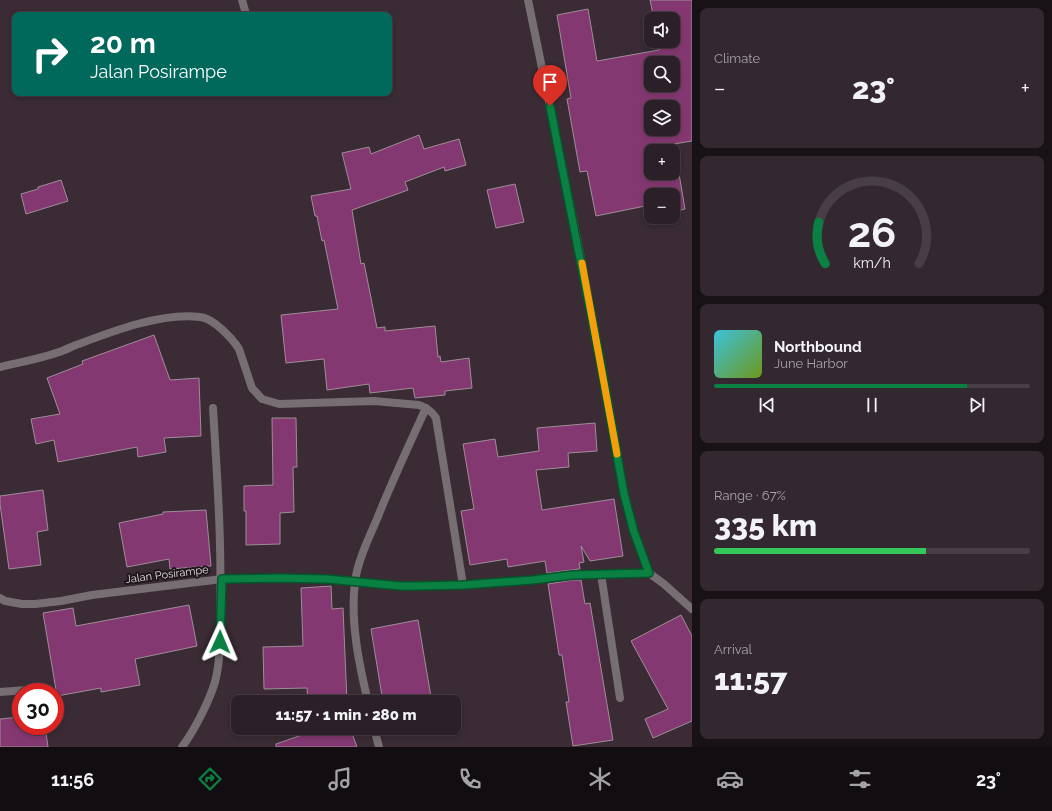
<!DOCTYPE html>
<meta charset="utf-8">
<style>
body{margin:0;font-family:Raleway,sans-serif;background:#342830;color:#f1f3f6;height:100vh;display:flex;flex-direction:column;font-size:15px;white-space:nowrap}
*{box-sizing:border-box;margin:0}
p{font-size:13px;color:#a6a3a8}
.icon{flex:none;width:22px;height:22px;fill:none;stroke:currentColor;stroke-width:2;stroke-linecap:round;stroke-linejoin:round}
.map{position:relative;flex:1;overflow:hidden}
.side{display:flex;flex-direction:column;gap:8px;padding:8px;background:#181216;width:360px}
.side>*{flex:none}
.banner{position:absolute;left:12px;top:12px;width:380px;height:84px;border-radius:8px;box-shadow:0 2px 6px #0003,0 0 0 1px #483e45;background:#00695c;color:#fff;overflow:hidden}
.tools{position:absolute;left:644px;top:12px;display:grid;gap:8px}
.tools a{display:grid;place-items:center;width:36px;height:36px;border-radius:8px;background:#2c2028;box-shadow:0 2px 6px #0003,0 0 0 1px #483e45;font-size:20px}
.speed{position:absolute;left:12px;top:683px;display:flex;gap:8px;font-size:20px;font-weight:700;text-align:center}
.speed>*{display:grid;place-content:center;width:52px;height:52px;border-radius:50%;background:#2c2028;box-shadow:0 2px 6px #0003,0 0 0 1px #483e45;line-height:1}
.speed .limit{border:6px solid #d22;background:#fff;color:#111}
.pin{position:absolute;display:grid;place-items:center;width:34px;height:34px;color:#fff;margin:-41px -17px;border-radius:50% 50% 50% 0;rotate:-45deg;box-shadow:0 0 4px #0007}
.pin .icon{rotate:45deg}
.me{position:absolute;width:44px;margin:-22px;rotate:1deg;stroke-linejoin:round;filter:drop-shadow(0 0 3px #0008)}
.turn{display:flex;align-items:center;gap:14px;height:84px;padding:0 12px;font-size:18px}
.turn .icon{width:52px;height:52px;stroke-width:2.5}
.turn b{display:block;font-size:28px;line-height:34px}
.big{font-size:30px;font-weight:800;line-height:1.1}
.side .widget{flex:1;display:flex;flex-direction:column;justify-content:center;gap:6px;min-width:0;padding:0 14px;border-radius:8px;background:#342830}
.side .dial{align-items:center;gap:0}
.dial svg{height:104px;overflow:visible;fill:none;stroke:#483e45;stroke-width:7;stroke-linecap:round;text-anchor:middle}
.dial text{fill:#f1f3f6;stroke:none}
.song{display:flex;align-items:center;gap:12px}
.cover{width:48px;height:48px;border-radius:6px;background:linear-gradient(135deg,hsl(190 70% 55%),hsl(80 70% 35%))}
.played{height:4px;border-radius:2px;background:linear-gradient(90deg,#0b8043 80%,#483e45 80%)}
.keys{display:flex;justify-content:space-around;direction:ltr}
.heat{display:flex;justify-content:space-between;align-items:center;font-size:22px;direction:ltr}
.charge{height:6px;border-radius:3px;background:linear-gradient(90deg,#34c759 67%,#483e45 0)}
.trip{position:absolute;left:231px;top:695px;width:230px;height:40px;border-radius:8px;background:#2c2028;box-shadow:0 2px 6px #0003,0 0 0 1px #483e45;font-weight:800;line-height:40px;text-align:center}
.menu{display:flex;height:64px;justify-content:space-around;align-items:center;background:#120d10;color:#a6a3a8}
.menu .icon{width:28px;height:28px}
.menu .selected{color:#0b8043}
.menu b{font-size:18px;color:#f1f3f6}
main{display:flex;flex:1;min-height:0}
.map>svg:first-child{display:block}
.building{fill:#843871;stroke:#9f8d98;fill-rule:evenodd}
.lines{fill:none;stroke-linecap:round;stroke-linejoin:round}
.street{stroke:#766e73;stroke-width:8}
.route-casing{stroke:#07532c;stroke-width:10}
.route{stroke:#0b8043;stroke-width:7}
.slow{stroke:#f59e0b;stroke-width:7}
.labels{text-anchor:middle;stroke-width:4;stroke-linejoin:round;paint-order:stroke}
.street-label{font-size:11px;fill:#e3d9e0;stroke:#1d161b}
</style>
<main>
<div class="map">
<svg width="692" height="747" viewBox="0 0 692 747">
<rect width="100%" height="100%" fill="#3a2b35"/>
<g class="building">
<path d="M650,0H692V141L674,144L685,209L673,212V195H651V213L650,205L596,216L587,171L580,172L567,99L571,98L557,15L588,9L597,61L659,50L658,41H673V19H654ZM651,63H673V85H651ZM651,107H673V129H651ZM651,151H673V173H651Z"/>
<path d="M419,135L424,149L459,139L466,165L445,171L444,167L405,182L408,190L352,210L361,264L364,263L377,328L385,327V331L435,326L438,357L440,356L441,362L469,358L472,388L445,391V395L415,398L413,388L370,393L369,384L327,390L324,359L286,363L281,315L338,309L324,240L322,241L317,216H315L311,196L351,189L342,153L369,147L371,154Z"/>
<path d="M61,180L68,201L26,214L21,194L38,189V187Z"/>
<path d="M515,184L524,222L496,228L487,190Z"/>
<path d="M154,335L170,380L199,378L201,436L164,438L166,452L138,457L137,447L58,462L54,440L36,444L31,419L60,414L47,378L83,364L82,361Z"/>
<path d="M272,418H296L297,467H293L294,512L280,513V544L246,545V511H244V486L273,485Z"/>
<path d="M595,423L597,451L568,453L569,467L536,470L542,510L614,499L623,556L590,561L581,546L584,562L579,563L580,569L547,573L545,561L508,567L507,559L470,565L461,511L474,509L463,444L495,439L498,457L539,451L537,428Z"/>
<path d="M43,490L48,530L37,532L41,565L9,569L0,504V496Z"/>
<path d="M206,510L211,566L170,569L169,559L127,567L119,523L163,514V512Z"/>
<path d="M573,580H581L585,604L590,603L613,740L573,746L566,702H569L562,655H559L548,584Z"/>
<path d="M331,586L332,609L343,608L347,702H308L307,688L264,689L263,647L303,646L301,588Z"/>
<path d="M189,605L197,646L135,659L140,685L101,692V688L57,696L43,613L73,608L76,626Z"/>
<path d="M681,615L692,636V721L653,738L645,719L668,709L631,641Z"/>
<path d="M418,620L431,697L400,702H383L371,629Z"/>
<path d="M21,717V726H45L48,747H0V719Z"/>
<path d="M322,728H350L357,747H276V744Z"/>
</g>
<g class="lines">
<g class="street">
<path d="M242,0L246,14"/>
<path d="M528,0L578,243L606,390L624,494L634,532L649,573"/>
<path d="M0,367C20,362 40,359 59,352C66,350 72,346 79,344C113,331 163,312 200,317C213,318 232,338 239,349L252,388L262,399L279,404L374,401L419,405C427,408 432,411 436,418L463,585"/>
<path d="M649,573L664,584L692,609"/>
<path d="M601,574L620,698"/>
<path d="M0,598L5,601L22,604H35L61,601L92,595L222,579L279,578L327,579L401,586L463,585L532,580L573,575L649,573"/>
<path d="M0,692L27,690"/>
<path d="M368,702C359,664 350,621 355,582C357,563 369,537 377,519C392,481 409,445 426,408"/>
<path d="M374,728L379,747"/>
<path d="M182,747C194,731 209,702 215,682C221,659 220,634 220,610C222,543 217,475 213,408"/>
</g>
</g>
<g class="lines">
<defs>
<path id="route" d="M220,642L222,579L279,578L327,579L401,586H417L463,585L532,580L573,575L649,573L634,532L624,494L600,360L550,106"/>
</defs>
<use href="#route" class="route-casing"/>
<use href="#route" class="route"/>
<path class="slow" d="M582,263L617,454"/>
</g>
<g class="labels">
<g class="street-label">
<text transform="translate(167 574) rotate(-7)" y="4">Jalan Posirampe</text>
</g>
</g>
</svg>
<div class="tools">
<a><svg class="icon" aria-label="sound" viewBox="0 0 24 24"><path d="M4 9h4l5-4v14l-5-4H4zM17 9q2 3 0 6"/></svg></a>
<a><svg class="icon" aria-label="search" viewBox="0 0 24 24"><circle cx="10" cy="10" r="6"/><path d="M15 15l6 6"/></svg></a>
<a><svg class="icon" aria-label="layers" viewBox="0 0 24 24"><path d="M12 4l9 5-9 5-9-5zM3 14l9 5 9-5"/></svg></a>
<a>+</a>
<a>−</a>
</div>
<div class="speed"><div class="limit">30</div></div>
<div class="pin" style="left:550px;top:106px;background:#d93025"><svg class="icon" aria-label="arrive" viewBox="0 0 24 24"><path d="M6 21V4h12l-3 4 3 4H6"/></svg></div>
<svg class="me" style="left:220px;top:642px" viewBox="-20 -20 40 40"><path d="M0-17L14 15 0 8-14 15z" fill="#0b8043" stroke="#fff" stroke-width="4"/></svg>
<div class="trip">11:57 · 1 min · 280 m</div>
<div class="banner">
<div class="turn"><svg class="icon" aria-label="right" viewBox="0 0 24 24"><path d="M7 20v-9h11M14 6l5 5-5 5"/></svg><div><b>20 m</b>Jalan Posirampe</div></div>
</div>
</div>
<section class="side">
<div class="widget"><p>Climate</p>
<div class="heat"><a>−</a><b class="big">23°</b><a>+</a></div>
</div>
<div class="widget dial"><svg viewBox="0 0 100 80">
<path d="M14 69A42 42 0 1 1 86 69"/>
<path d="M14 69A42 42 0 0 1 9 37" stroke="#0b8043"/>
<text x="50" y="56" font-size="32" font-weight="700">26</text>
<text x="50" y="72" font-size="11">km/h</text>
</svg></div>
<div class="widget">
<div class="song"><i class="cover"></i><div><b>Northbound</b><p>June Harbor</p></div></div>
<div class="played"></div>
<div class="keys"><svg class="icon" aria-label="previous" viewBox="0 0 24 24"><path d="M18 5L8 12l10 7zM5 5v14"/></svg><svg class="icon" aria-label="pause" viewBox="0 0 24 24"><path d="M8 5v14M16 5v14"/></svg><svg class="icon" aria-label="next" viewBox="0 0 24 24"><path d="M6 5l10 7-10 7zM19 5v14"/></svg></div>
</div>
<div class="widget"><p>Range · 67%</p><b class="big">335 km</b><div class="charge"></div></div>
<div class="widget"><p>Arrival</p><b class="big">11:57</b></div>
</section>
</main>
<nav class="menu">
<b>11:56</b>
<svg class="icon selected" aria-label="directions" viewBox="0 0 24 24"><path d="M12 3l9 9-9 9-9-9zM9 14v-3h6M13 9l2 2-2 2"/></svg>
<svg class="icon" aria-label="music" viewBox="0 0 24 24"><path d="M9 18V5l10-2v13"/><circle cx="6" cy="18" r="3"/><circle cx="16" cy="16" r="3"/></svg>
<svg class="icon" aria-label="phone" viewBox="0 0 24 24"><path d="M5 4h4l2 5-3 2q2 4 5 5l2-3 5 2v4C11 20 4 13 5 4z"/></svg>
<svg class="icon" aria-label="climate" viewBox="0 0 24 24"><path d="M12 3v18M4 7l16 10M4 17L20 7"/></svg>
<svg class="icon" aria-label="car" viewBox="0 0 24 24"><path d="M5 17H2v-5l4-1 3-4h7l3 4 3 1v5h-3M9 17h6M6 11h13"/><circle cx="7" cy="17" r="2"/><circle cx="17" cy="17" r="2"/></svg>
<svg class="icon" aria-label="filters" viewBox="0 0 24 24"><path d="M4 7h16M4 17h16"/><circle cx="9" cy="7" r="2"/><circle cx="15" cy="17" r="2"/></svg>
<b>23°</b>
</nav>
